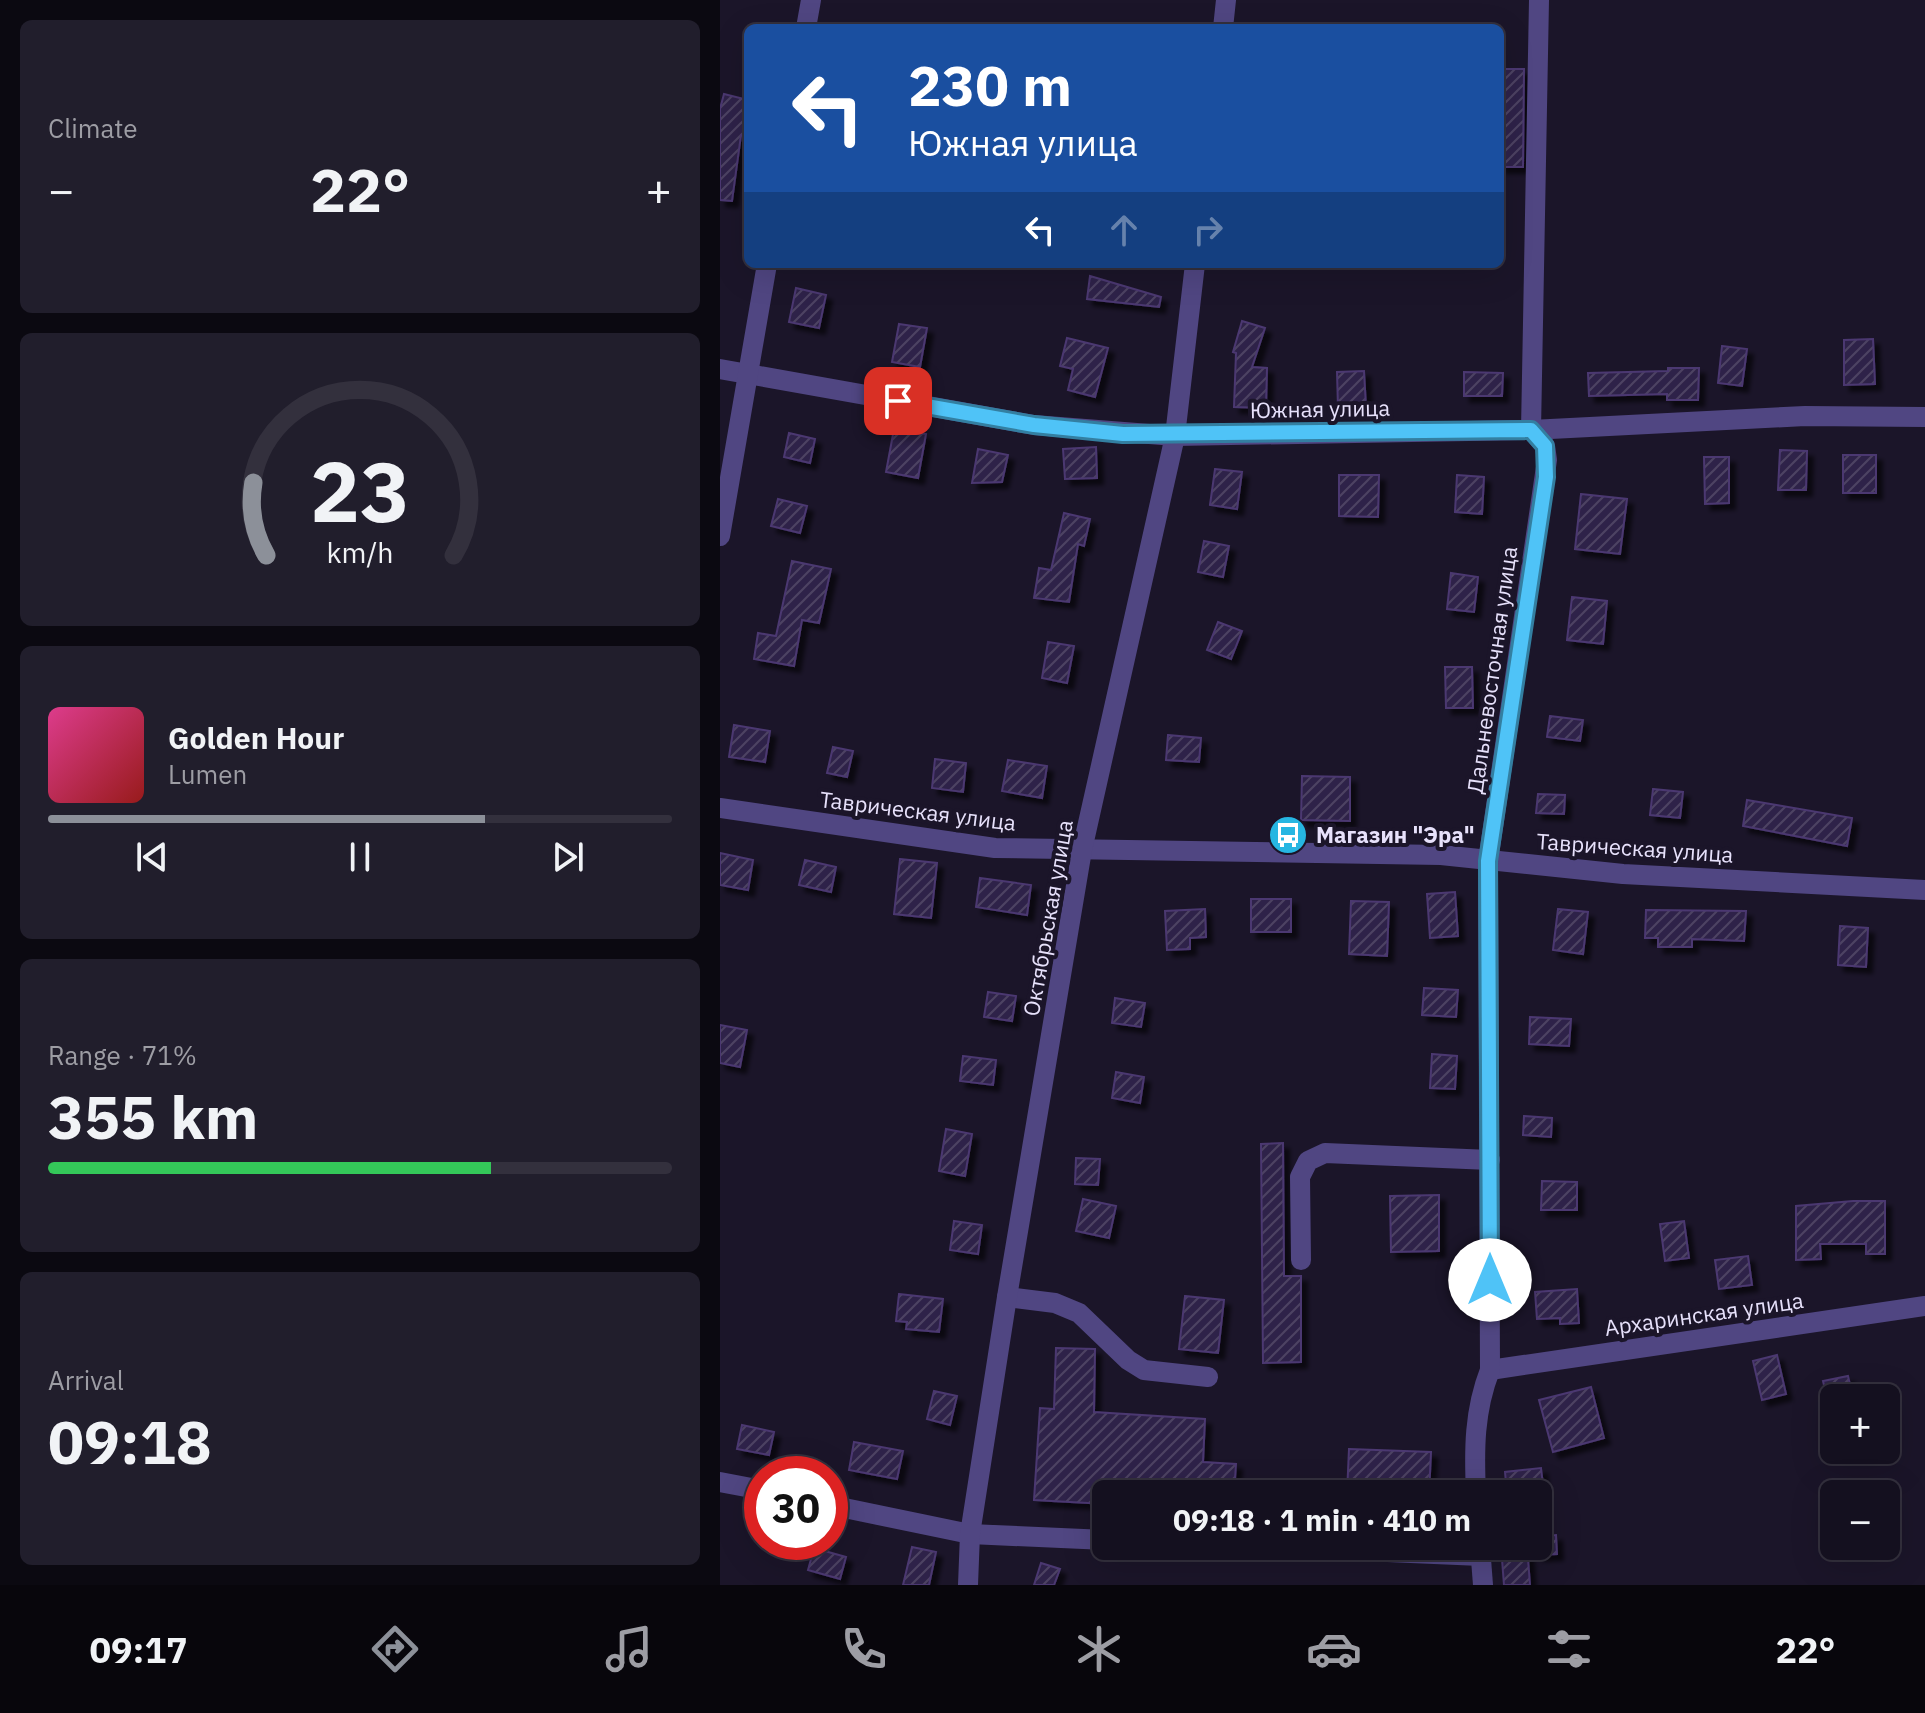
<!DOCTYPE html>
<meta charset="utf-8">
<style>
body{margin:0;font-family:"IBM Plex Sans",sans-serif;background:#211e2c;color:#f1f3f6;height:100vh;display:flex;flex-direction:column;font-size:30px;white-space:nowrap}
*{box-sizing:border-box;margin:0}
p{font-size:26px;color:#9d9da4}
.icon{flex:none;width:44px;height:44px;fill:none;stroke:currentColor;stroke-width:2;stroke-linecap:round;stroke-linejoin:round}
.map{position:relative;flex:1;overflow:hidden}
.drawer{display:flex;flex-direction:column;gap:20px;padding:20px;background:#0b0911;width:720px}
.drawer>*{flex:none}
.banner{position:absolute;left:24px;top:24px;width:760px;height:244px;border-radius:12px;box-shadow:0 8px 32px #0002,0 0 0 2px #33303d;background:#1a4fa0;color:#fff;overflow:hidden}
.fabs{position:absolute;left:1100px;top:1384px;display:grid;gap:16px}
.fabs a{display:grid;place-items:center;width:80px;height:80px;border-radius:12px;background:#14101f;box-shadow:0 8px 32px #0002,0 0 0 2px #33303d;font-size:40px}
.speed{position:absolute;left:24px;top:1456px;display:flex;gap:16px;font-size:40px;font-weight:700;text-align:center}
.speed>*{display:grid;place-content:center;width:104px;height:104px;border-radius:50%;background:#14101f;box-shadow:0 8px 32px #0002,0 0 0 2px #33303d;line-height:1}
.speed .limit{border:12px solid #d22;background:#fff;color:#111}
.pin{position:absolute;display:grid;place-items:center;width:68px;height:68px;color:#fff;margin:-34px;border-radius:16px;box-shadow:0 4px 12px #0006}
.me{position:absolute;width:88px;margin:-44px;rotate:0deg;stroke-linejoin:round;filter:drop-shadow(0 0 6px #0008)}
.turn{display:flex;align-items:center;gap:28px;height:168px;padding:0 32px;font-size:36px}
.turn .icon{width:104px;height:104px;stroke-width:2.5}
.turn b{display:block;font-size:56px;line-height:68px}
.lanes{display:flex;align-items:center;height:76px;padding:0 32px;background:#0003;justify-content:center;gap:40px;direction:ltr}
.lanes .off{opacity:.35}
.big{font-size:60px;font-weight:700;line-height:1.1}
.drawer .widget{flex:1;display:flex;flex-direction:column;justify-content:center;gap:12px;min-width:0;padding:0 28px;border-radius:12px;background:#211e2c}
.drawer .dial{align-items:center;gap:0}
.dial svg{height:208px;overflow:visible;fill:none;stroke:#33303d;stroke-width:7;stroke-linecap:round;text-anchor:middle}
.dial text{fill:#f1f3f6;stroke:none}
.song{display:flex;align-items:center;gap:24px}
.cover{width:96px;height:96px;border-radius:12px;background:linear-gradient(135deg,hsl(330 70% 55%),hsl(0 70% 35%))}
.played{height:8px;border-radius:4px;background:linear-gradient(90deg,#8c9099 70%,#33303d 70%)}
.keys{display:flex;justify-content:space-around;direction:ltr}
.heat{display:flex;justify-content:space-between;align-items:center;font-size:44px;direction:ltr}
.charge{height:12px;border-radius:6px;background:linear-gradient(90deg,#34c759 71%,#33303d 0)}
.trip{position:absolute;left:372px;top:1480px;width:460px;height:80px;border-radius:12px;background:#14101f;box-shadow:0 8px 32px #0002,0 0 0 2px #33303d;font-weight:700;line-height:80px;text-align:center}
.dock{display:flex;height:128px;justify-content:space-around;align-items:center;background:#08060c;color:#9d9da4}
.dock .icon{width:56px;height:56px}
.dock .selected{color:#8c9099}
.dock b{font-size:36px;color:#f1f3f6}
main{display:flex;flex:1;min-height:0}
.map>svg:first-child{display:block}
.building{fill:url(#building-hatch);stroke:#4b3871;stroke-width:2;filter:url(#shadow)}
.lines{fill:none;stroke-linecap:round;stroke-linejoin:round}
.minor{stroke:#504682;stroke-width:20}
.route-casing{stroke:#337fa1;stroke-width:20}
.route{stroke:#4fc3f7;stroke-width:14}
.labels{text-anchor:middle;stroke-width:8;stroke-linejoin:round;paint-order:stroke}
.street-label{font-size:22px;fill:#e7e1fb;stroke:#1b1529}
.poi-label{font-size:22px;font-weight:bold;fill:#e7e1fb;stroke:#1b1529;text-anchor:start}
</style>
<main>
<section class="drawer">
<div class="widget"><p>Climate</p>
<div class="heat"><a>−</a><b class="big">22°</b><a>+</a></div>
</div>
<div class="widget dial"><svg viewBox="0 0 100 80">
<path d="M14 69A42 42 0 1 1 86 69"/>
<path d="M14 69A42 42 0 0 1 9 41" stroke="#8c9099"/>
<text x="50" y="56" font-size="32" font-weight="700">23</text>
<text x="50" y="72" font-size="11">km/h</text>
</svg></div>
<div class="widget">
<div class="song"><i class="cover"></i><div><b>Golden Hour</b><p>Lumen</p></div></div>
<div class="played"></div>
<div class="keys"><svg class="icon" aria-label="previous" viewBox="0 0 24 24"><path d="M18 5L8 12l10 7zM5 5v14"/></svg><svg class="icon" aria-label="pause" viewBox="0 0 24 24"><path d="M8 5v14M16 5v14"/></svg><svg class="icon" aria-label="next" viewBox="0 0 24 24"><path d="M6 5l10 7-10 7zM19 5v14"/></svg></div>
</div>
<div class="widget"><p>Range · 71%</p><b class="big">355 km</b><div class="charge"></div></div>
<div class="widget"><p>Arrival</p><b class="big">09:18</b></div>
</section>
<div class="map">
<svg width="1205" height="1585" viewBox="0 0 1205 1585">
<defs>
<pattern id="building-hatch" width="6" height="6" patternUnits="userSpaceOnUse" patternTransform="scale(2)"><rect width="6" height="6" fill="#2f2348"/><path d="M-1 1l2-2M0 6l6-6M5 7l2-2" fill="none" stroke="#4d4363"/></pattern>
<filter id="shadow"><feDropShadow dx="6" dy="6" stdDeviation="2" flood-color="#0009"/></filter>
</defs>
<rect width="100%" height="100%" fill="#1b1529"/>
<g class="building">
<path d="M780,69H804L803,167H780Z"/>
<path d="M4,94L28,100V137L21,135L12,201L0,200V109Z"/>
<path d="M370,276L441,297L439,307L367,299Z"/>
<path d="M76,288L106,295L99,328L69,322Z"/>
<path d="M522,321L545,328L532,367L547,368L546,408L514,407L516,353L513,352Z"/>
<path d="M179,324L207,328L200,367L172,362Z"/>
<path d="M347,338L388,348L375,397L348,390L353,369L340,366Z"/>
<path d="M1153,339L1155,384L1124,385V340Z"/>
<path d="M1002,346L1027,349L1022,386L998,383Z"/>
<path d="M948,368H979L978,400H947V394L869,396L868,373L948,371Z"/>
<path d="M644,371L646,407L618,408L617,372Z"/>
<path d="M744,372L783,373L782,396H744Z"/>
<path d="M174,429L206,434L198,478L166,472Z"/>
<path d="M69,433L95,439L90,463L64,457Z"/>
<path d="M376,447L377,478L345,479L343,449Z"/>
<path d="M258,449L288,455L282,482L252,483Z"/>
<path d="M1060,450L1087,451L1086,490H1058Z"/>
<rect x="1123" y="455" width="33" height="38"/>
<path d="M984,457H1009V503L985,504Z"/>
<path d="M495,469L522,472L517,509L490,505Z"/>
<path d="M619,475H659L658,517L619,516Z"/>
<path d="M737,475L764,477L762,514L735,512Z"/>
<path d="M861,494L907,499L900,554L855,549Z"/>
<path d="M58,499L87,506L80,533L51,526Z"/>
<path d="M344,513L370,519L364,546L358,544L349,602L314,598L319,568L331,570Z"/>
<path d="M484,541L509,546L503,577L478,572Z"/>
<path d="M72,561L111,569L99,623L82,620L74,666L34,659L38,633L56,636Z"/>
<path d="M731,573L758,577L754,612L727,609Z"/>
<path d="M852,597L887,601L883,644L847,640Z"/>
<path d="M498,622L522,631L511,659L487,650Z"/>
<path d="M328,642L354,646L347,683L322,678Z"/>
<path d="M725,667H752L753,708H726Z"/>
<path d="M830,716L863,720L860,741L827,737Z"/>
<path d="M14,725L50,731L45,762L9,757Z"/>
<path d="M448,735L481,738L479,762L446,760Z"/>
<path d="M113,747L133,751L127,777L107,773Z"/>
<path d="M215,759L246,763L243,792L212,788Z"/>
<path d="M288,760L327,766L322,798L282,791Z"/>
<path d="M582,776L630,777V821L581,820Z"/>
<path d="M933,789L963,792L960,818L930,815Z"/>
<path d="M818,794L845,795L844,814L816,813Z"/>
<path d="M1027,800L1132,818L1127,846L1023,826Z"/>
<path d="M0,853L33,860L28,890L0,885Z"/>
<path d="M180,859L217,863L211,918L174,914Z"/>
<path d="M85,860L116,867L111,892L79,885Z"/>
<path d="M260,878L311,885L307,915L256,907Z"/>
<path d="M735,892L738,936L710,938L707,894Z"/>
<rect x="531" y="899" width="40" height="33"/>
<path d="M631,901L669,902L667,956L629,954Z"/>
<path d="M485,909L486,937L470,938V949L447,950L445,911Z"/>
<path d="M838,909L868,912L863,954L833,950Z"/>
<path d="M926,910L1026,911L1024,941L972,939V947H938V938H925Z"/>
<path d="M1120,926L1148,928L1146,967L1118,965Z"/>
<path d="M704,988L738,990L736,1017L702,1015Z"/>
<path d="M268,992L296,996L292,1021L264,1017Z"/>
<path d="M395,998L425,1003L421,1027L392,1023Z"/>
<path d="M810,1017L851,1019L849,1046L809,1044Z"/>
<path d="M0,1025L27,1030L20,1067L0,1063Z"/>
<path d="M712,1054L737,1056L735,1089L710,1088Z"/>
<path d="M243,1056L276,1060L273,1085L240,1081Z"/>
<path d="M396,1072L424,1077L420,1103L392,1098Z"/>
<path d="M804,1116L832,1118L831,1137L803,1135Z"/>
<path d="M226,1129L252,1134L245,1176L219,1171Z"/>
<path d="M563,1143L564,1276H581V1362L543,1363L541,1144Z"/>
<path d="M356,1158L380,1159L378,1185L355,1184Z"/>
<path d="M822,1181L857,1182V1210H821Z"/>
<path d="M719,1195V1251L671,1252L670,1196Z"/>
<path d="M363,1199L396,1206L389,1238L356,1231Z"/>
<path d="M1133,1201H1165V1254H1146V1244H1100L1101,1259L1076,1260V1206Z"/>
<path d="M234,1221L262,1225L258,1254L230,1250Z"/>
<path d="M964,1221L969,1258L945,1261L940,1224Z"/>
<path d="M1028,1256L1032,1285L999,1289L995,1260Z"/>
<path d="M857,1289L859,1323L840,1324V1318L817,1319L815,1292Z"/>
<path d="M179,1294L223,1299L219,1332L186,1329L187,1322L176,1321Z"/>
<path d="M465,1296L504,1300L498,1353L459,1349Z"/>
<path d="M336,1348L375,1349L374,1412L485,1419L483,1462L516,1464L514,1494H386V1504L314,1500L320,1408L334,1409Z"/>
<path d="M1057,1355L1066,1394L1042,1400L1033,1361Z"/>
<path d="M1128,1376L1133,1398H1107L1103,1381Z"/>
<path d="M871,1387L884,1438L833,1452L819,1400Z"/>
<path d="M214,1391L237,1396L230,1425L207,1419Z"/>
<path d="M22,1425L54,1432L49,1455L17,1449Z"/>
<path d="M134,1442L183,1451L177,1479L129,1470Z"/>
<path d="M629,1449L711,1452L709,1494H627Z"/>
<path d="M821,1468L824,1494H787L785,1472Z"/>
<path d="M836,1535L837,1554L818,1555V1537Z"/>
<path d="M781,1546H807L810,1585H784Z"/>
<path d="M192,1547L216,1552L209,1585H183Z"/>
<path d="M94,1548L126,1557L120,1579L88,1570Z"/>
<path d="M321,1563L340,1569L334,1585H314Z"/>
</g>
<g class="lines">
<g class="minor">
<path d="M86,28L91,0"/>
<path d="M503,28L506,0"/>
<path d="M0,369L314,425L455,436L811,430L1085,416L1205,417"/>
<path d="M0,536L47,264"/>
<path d="M0,808L275,848L721,855L903,874L1205,890"/>
<path d="M581,1260L580,1177L588,1161L605,1153L770,1160"/>
<path d="M287,1297L335,1303L359,1313L408,1360L424,1370L488,1377"/>
<path d="M770,1370L1205,1306"/>
<path d="M0,1482L42,1490"/>
<path d="M756,1494C754,1450 754,1411 770,1370L768,861L827,460L825,446L811,430L819,0"/>
<path d="M110,1505L250,1534L386,1540"/>
<path d="M529,1546L761,1556"/>
<path d="M760,1546L763,1585"/>
<path d="M248,1585L250,1534L287,1297L362,850L455,436L475,264"/>
</g>
</g>
<g class="lines">
<defs>
<path id="route" d="M178,401L314,425L403,434L811,430L825,446L826,477L768,861L770,1280"/>
</defs>
<use href="#route" class="route-casing"/>
<use href="#route" class="route"/>
</g>
<defs>
<symbol id="bus-disc" viewBox="-11 -11 22 22"><circle r="9.5" fill="#26b6e2" stroke="#1b1529"/><path d="M-5-6H5V4H4V6H2V4H-2V6H-4V4H-5ZM-3.5-4V0h7V-4ZM-3.5 1.2v1.5H-2V1.2ZM2 1.2v1.5H3.5V1.2Z" fill="#fff"/></symbol>
</defs>
<g fill-rule="evenodd">
<use href="#bus-disc" x="546" y="813" width="44" height="44"/>
</g>
<g class="labels">
<g class="street-label">
<text transform="translate(600 409) rotate(-1)" y="8">Южная улица</text>
<text transform="translate(772 670) rotate(-82)" y="8">Дальневосточная улица</text>
<text transform="translate(198 811) rotate(7)" y="8">Таврическая улица</text>
<text transform="translate(915 848) rotate(4)" y="8">Таврическая улица</text>
<text transform="translate(328 918) rotate(-80)" y="8">Октябрьская улица</text>
<text transform="translate(984 1314) rotate(-8)" y="8">Архаринская улица</text>
</g>
<g class="poi-label">
<text x="596" y="843">Магазин "Эра"</text>
</g>
</g>
</svg>
<div class="fabs">
<a>+</a>
<a>−</a>
</div>
<div class="speed"><div class="limit">30</div></div>
<div class="pin" style="left:178px;top:401px;background:#d93025"><svg class="icon" aria-label="arrive" viewBox="0 0 24 24"><path d="M6 21V4h12l-3 4 3 4H6"/></svg></div>
<svg class="me" style="left:770px;top:1280px" viewBox="-20 -20 40 40"><circle r="19" fill="#fff"/><path d="M0-13L10 11 0 6-10 11z" fill="#4fc3f7"/></svg>
<div class="trip">09:18 · 1 min · 410 m</div>
<div class="banner">
<div class="turn"><svg class="icon" aria-label="left" viewBox="0 0 24 24"><path d="M17 20v-9H6M10 6l-5 5 5 5"/></svg><div><b>230 m</b>Южная улица</div></div>
<div class="lanes"><svg class="icon" aria-label="left" viewBox="0 0 24 24"><path d="M17 20v-9H6M10 6l-5 5 5 5"/></svg><svg class="icon off" aria-label="ahead" viewBox="0 0 24 24"><path d="M12 20V5M6 11l6-6 6 6"/></svg><svg class="icon off" aria-label="right" viewBox="0 0 24 24"><path d="M7 20v-9h11M14 6l5 5-5 5"/></svg></div>
</div>
</div>
</main>
<nav class="dock">
<b>09:17</b>
<svg class="icon selected" aria-label="directions" viewBox="0 0 24 24"><path d="M12 3l9 9-9 9-9-9zM9 14v-3h6M13 9l2 2-2 2"/></svg>
<svg class="icon" aria-label="music" viewBox="0 0 24 24"><path d="M9 18V5l10-2v13"/><circle cx="6" cy="18" r="3"/><circle cx="16" cy="16" r="3"/></svg>
<svg class="icon" aria-label="phone" viewBox="0 0 24 24"><path d="M5 4h4l2 5-3 2q2 4 5 5l2-3 5 2v4C11 20 4 13 5 4z"/></svg>
<svg class="icon" aria-label="climate" viewBox="0 0 24 24"><path d="M12 3v18M4 7l16 10M4 17L20 7"/></svg>
<svg class="icon" aria-label="car" viewBox="0 0 24 24"><path d="M5 17H2v-5l4-1 3-4h7l3 4 3 1v5h-3M9 17h6M6 11h13"/><circle cx="7" cy="17" r="2"/><circle cx="17" cy="17" r="2"/></svg>
<svg class="icon" aria-label="filters" viewBox="0 0 24 24"><path d="M4 7h16M4 17h16"/><circle cx="9" cy="7" r="2"/><circle cx="15" cy="17" r="2"/></svg>
<b>22°</b>
</nav>
